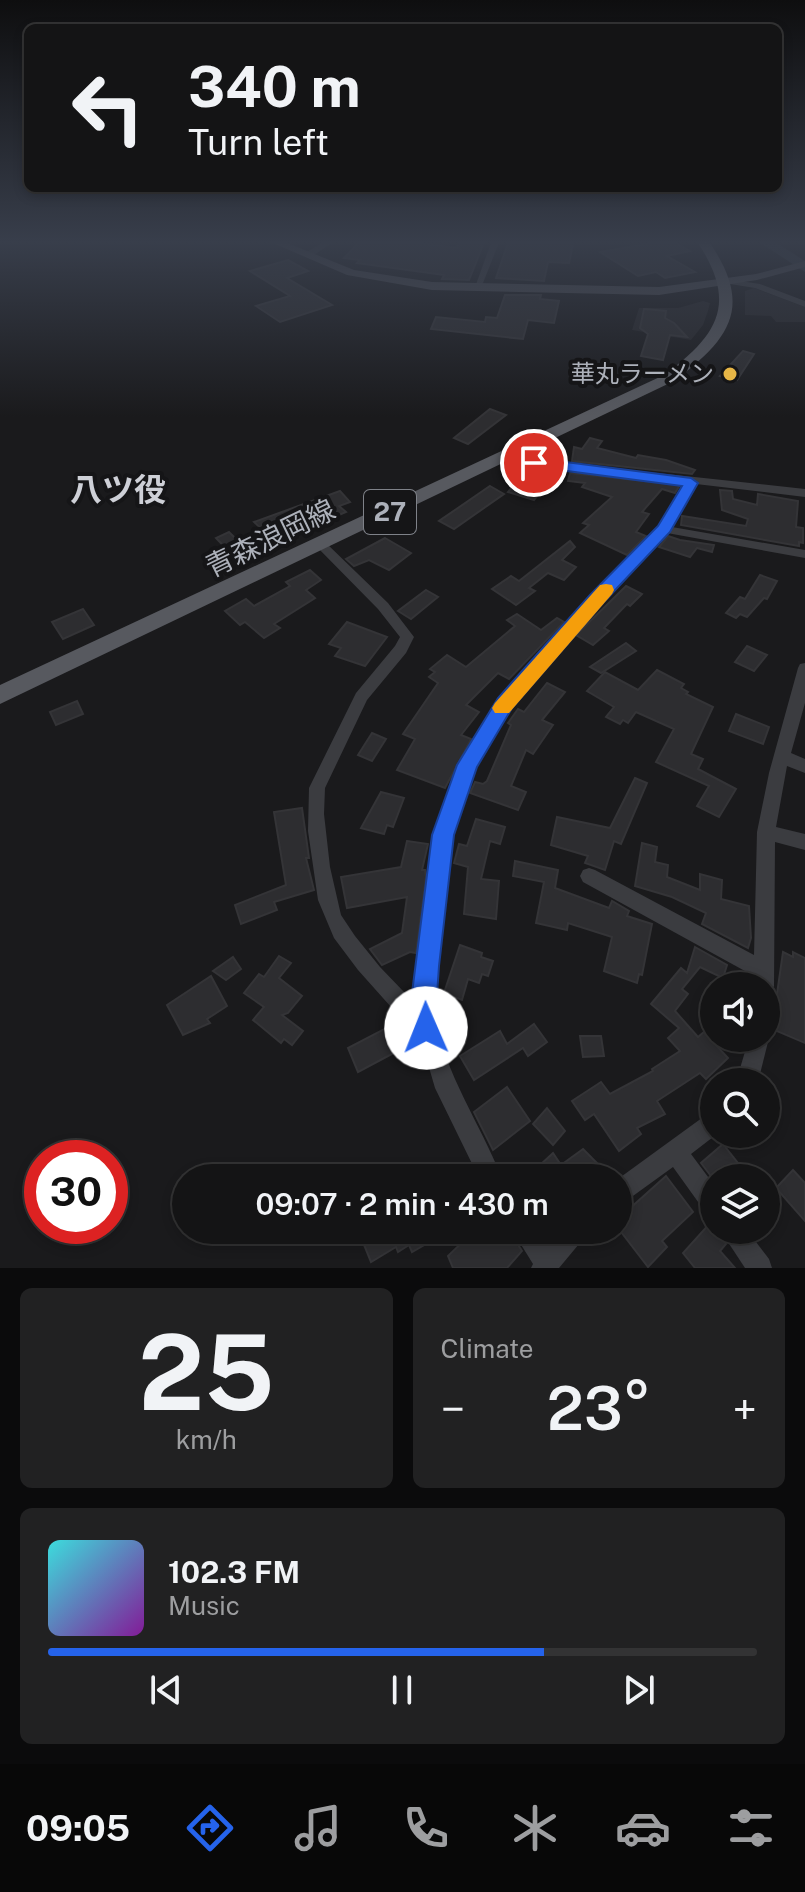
<!DOCTYPE html>
<meta charset="utf-8">
<style>
body{margin:0;font-family:"Public Sans","Noto Sans JP",sans-serif;background:#212122;color:#f1f3f6;height:100vh;display:flex;flex-direction:column;font-size:30px;white-space:nowrap}
*{box-sizing:border-box;margin:0}
p{font-size:26px;color:#9d9ea0}
.icon{flex:none;width:44px;height:44px;fill:none;stroke:currentColor;stroke-width:2;stroke-linecap:round;stroke-linejoin:round}
.map{position:relative;height:1268px;overflow:hidden}
.drawer{display:flex;flex-direction:column;gap:20px;padding:20px;background:#0b0b0c;flex:1}
.drawer>*{flex:none}
.hud{position:absolute;left:24px;top:24px;width:758px;height:168px;border-radius:12px;box-shadow:0 4px 12px #0003,0 0 0 2px #333334;background:#141415;color:#f1f3f6;overflow:hidden}
.fabs{position:absolute;left:700px;top:972px;display:grid;gap:16px}
.fabs a{display:grid;place-items:center;width:80px;height:80px;border-radius:50%;background:#141415;box-shadow:0 4px 12px #0003,0 0 0 2px #333334;font-size:40px}
.speed{position:absolute;left:24px;top:1140px;display:flex;gap:16px;font-size:40px;font-weight:700;text-align:center}
.speed>*{display:grid;place-content:center;width:104px;height:104px;border-radius:50%;background:#141415;box-shadow:0 4px 12px #0003,0 0 0 2px #333334;line-height:1}
.speed .limit{border:12px solid #d22;background:#fff;color:#111}
.pin{position:absolute;display:grid;place-items:center;width:68px;height:68px;color:#fff;margin:-34px;border:4px solid #fff;border-radius:50%;box-shadow:0 2px 8px #0007}
.me{position:absolute;width:88px;margin:-44px;rotate:359deg;stroke-linejoin:round;filter:drop-shadow(0 0 6px #0008)}
.turn{display:flex;align-items:center;gap:28px;height:168px;padding:0 32px;font-size:36px}
.turn .icon{width:104px;height:104px;stroke-width:2.5}
.turn b{display:block;font-size:56px;line-height:68px}
.big{font-size:60px;font-weight:600;line-height:1.1}
.drawer .widget{flex:1;display:flex;flex-direction:column;justify-content:center;gap:12px;min-width:0;padding:0 28px;border-radius:12px;background:#212122}
.drawer .dial{align-items:center;gap:0}
.dial b{font-size:104px;line-height:1}
.song{display:flex;align-items:center;gap:24px}
.cover{width:96px;height:96px;border-radius:12px;background:linear-gradient(135deg,hsl(180 70% 55%),hsl(290 70% 35%))}
.played{height:8px;border-radius:4px;background:linear-gradient(90deg,#2563eb 70%,#333334 70%)}
.keys{display:flex;justify-content:space-around;direction:ltr}
.heat{display:flex;justify-content:space-between;align-items:center;font-size:44px;direction:ltr}
.drawer .tiles{flex:1;display:grid;gap:20px;grid-template-columns:1fr 1fr}
.widget:last-child{grid-column:span 2}
.trip{position:absolute;left:172px;top:1164px;width:460px;height:80px;border-radius:40px;background:#141415;box-shadow:0 4px 12px #0003,0 0 0 2px #333334;font-weight:600;line-height:80px;text-align:center}
.menu{display:flex;height:128px;justify-content:space-around;align-items:center;background:#080808;color:#9d9ea0}
.menu .icon{width:56px;height:56px}
.menu .current{color:#2563eb}
.menu b{font-size:36px;color:#f1f3f6}
.map>svg:first-child{display:block}
.built{fill:#262629}
.lines{fill:none;stroke-linecap:round;stroke-linejoin:round}
.river{fill:#30383f;fill-rule:evenodd}
.building{fill:#2d2d30;stroke:#343437;stroke-width:2}
.street{fill:#3b3c40;fill-rule:evenodd}
.secondary{fill:#494a50;fill-rule:evenodd}
.primary{fill:#57595f;fill-rule:evenodd}
.route{fill:#2563eb;stroke:#184099;stroke-width:2}
.slow{fill:#f59e0b}
.poi-dot{fill:#e7b646;stroke:#151517;stroke-width:3}
.labels{text-anchor:middle;stroke-width:8;stroke-linejoin:round;paint-order:stroke}
.far-poi-label{font-size:24px;fill:#adb1ba;stroke:#151517;text-anchor:end}
.shield{fill:#151517;stroke:#7f8289;stroke-width:2}
.shield-label{font-size:26px;font-weight:bold;fill:#adb1ba}
.street-label{font-size:28px;fill:#adb1ba;stroke:#151517}
.quarter-label{font-size:32px;font-weight:bold;fill:#ced0d7;stroke:#151517}
</style>
<div class="map">
<svg width="805" height="1268" viewBox="0 0 805 1268">
<rect width="100%" height="100%" fill="#1a1a1c"/>
<g class="built">
<path d="M754,288L805,307V322H776L771,316L745,315V291Z"/>
<path d="M703,301L710,303L708,311L703,325L691,340L632,330L639,308H678Z"/>
</g>
<g class="lines">
<path class="river" d="M756,240H772L805,261V272Z"/>
</g>
<g class="building">
<path d="M361,240H396L457,248L460,240H485L469,280L442,279L444,275L357,263L360,260L344,258Z"/>
<path d="M509,240H574L569,263L548,262L544,281L496,278Z"/>
<path d="M670,240L690,251L667,256L695,272L665,278L656,272L638,276L600,252Z"/>
<path d="M288,260L308,271L287,278L332,305L280,322L256,306L290,296L250,271Z"/>
<path d="M505,295H541L540,299L559,301L554,323L528,320L523,339L431,329L436,317L485,322L486,317L497,318Z"/>
<path d="M644,309L666,311L665,318L674,323L687,337L670,335L663,360L641,356L648,334L640,328Z"/>
<path d="M743,351L754,354L737,380L720,376Z"/>
<path d="M490,409L506,415L468,444L454,438Z"/>
<path d="M590,438L602,441L597,448L636,458L638,455L666,460L695,470L692,474L572,461L574,447L582,449Z"/>
<path d="M570,473L680,485L675,493L662,489L642,512L649,514L636,532L646,536L627,555L580,533L589,525L583,523L612,497L582,487L585,483L568,481Z"/>
<path d="M523,474L548,482L534,500L508,492Z"/>
<path d="M490,486L504,494L454,529L439,521Z"/>
<path d="M720,490L732,491L733,499L757,505L758,494L798,501L796,527L803,528V543L799,542V546L681,525L682,516L746,526L748,519L722,510Z"/>
<path d="M340,491L350,502L339,506L346,512L320,523L312,516L280,530L283,533L271,538L254,522Z"/>
<path d="M229,532L254,557L240,563L216,538Z"/>
<path d="M668,536L680,540L714,545L712,552L697,548L690,557L659,547Z"/>
<path d="M385,538L411,553L389,570L369,560L354,566L346,559Z"/>
<path d="M570,541L575,547L562,560L576,567L564,580L548,573L529,588L535,591L516,605L492,589L511,576L519,581Z"/>
<path d="M310,570L321,580L306,590L315,598L274,624L280,628L264,638L245,622L240,625L225,611L246,599L254,606L290,586L286,582Z"/>
<path d="M760,575L777,581L767,599L764,598L747,617L740,614L736,618L726,613L740,597L745,599Z"/>
<path d="M626,586L642,594L630,606L627,604L604,628L609,631L593,645L576,635Z"/>
<path d="M426,590L438,597L411,619L398,611Z"/>
<path d="M83,609L94,625L63,639L52,622Z"/>
<path d="M517,614L541,630L557,618L564,622L509,679L498,673L466,705L479,712L461,735L471,739L445,788L397,770L415,739L403,734L438,683L429,677L435,672L430,669L447,655L466,667L515,626L507,620Z"/>
<path d="M347,622L387,637L365,666L335,656L341,648L329,644Z"/>
<path d="M626,643L636,651L601,673L590,667Z"/>
<path d="M747,646L767,655L754,671L735,662Z"/>
<path d="M657,670L684,684L681,688L688,692L686,694L713,707L691,754L703,759L698,769L736,789L719,817L697,806L709,786L656,762L674,729L636,712L628,723L623,720L620,724L606,717L614,707L587,691L605,672L638,690Z"/>
<path d="M547,683L565,692L542,720L553,725L533,754L526,750L511,786L526,792L518,810L470,793L475,782L483,784L487,781L511,725L508,723L518,709L524,712Z"/>
<path d="M77,701L83,714L56,725L50,712Z"/>
<path d="M736,714L769,727L763,744L729,731Z"/>
<path d="M372,733L386,739L372,761L358,755Z"/>
<path d="M635,778L647,783L621,844L614,841L605,870L585,863L588,856L551,845L557,817L610,828Z"/>
<path d="M381,792L404,798L393,827L387,825L384,834L361,828Z"/>
<path d="M302,808L309,858H306L314,890L274,902L277,910L241,924L235,905L286,885L274,812Z"/>
<path d="M476,819L505,827L500,844L490,841L481,879L499,881L496,919L464,914L468,867L454,863L459,844L467,846Z"/>
<path d="M407,841L428,844L422,870H425L426,877L416,953L410,952L382,965L370,949L402,933L407,897L347,908L341,877L401,867Z"/>
<path d="M642,843L657,847L655,862L668,865L667,877L700,890V874L722,880L721,899L749,906L751,938L748,948L702,924L706,913L672,897L635,886Z"/>
<path d="M515,861L558,870L555,888L609,908L612,901L629,911L627,916L652,924L642,975L639,974L637,983L604,971L612,937L568,923L567,930L536,923L544,882L513,876Z"/>
<path d="M460,945L482,953L481,957L493,961L488,976L482,974L479,983L468,979L462,1000L444,993Z"/>
<path d="M695,947L727,965L723,978L700,967L682,989L688,994L675,1011L698,1037L704,1032L728,1058L706,1079L700,1073L657,1101L665,1114L637,1128L641,1134L619,1151L594,1114L585,1120L572,1101L601,1082L610,1094L653,1071L652,1069L680,1051L668,1038L679,1028L651,1004L681,968L687,973Z"/>
<path d="M783,952L793,957V952L805,958V1043L772,1029Z"/>
<path d="M279,956L291,963L279,978L302,996L288,1013L282,1015L303,1031L292,1045L284,1039L281,1043L253,1020L264,1007L244,993L259,974L264,977Z"/>
<path d="M233,957L241,969L226,980L213,971Z"/>
<path d="M211,976L227,1006L207,1019L210,1023L183,1035L167,1005Z"/>
<path d="M394,1024L405,1047L358,1072L348,1048Z"/>
<path d="M534,1024L547,1042L528,1056L523,1048L474,1080L460,1056L500,1031L507,1044Z"/>
<path d="M580,1036H601L604,1056L583,1057Z"/>
<path d="M507,1087L530,1121L493,1150L474,1112Z"/>
<path d="M547,1108L565,1131L553,1145L533,1124Z"/>
<path d="M723,1144L741,1167L730,1178L714,1180L701,1163Z"/>
<path d="M583,1149L600,1166L583,1178H546L538,1167L553,1153L561,1165Z"/>
<path d="M793,1170L805,1183V1221L776,1188Z"/>
<path d="M666,1176L693,1212L662,1241L667,1247L648,1267L618,1228V1219Z"/>
<path d="M711,1222L726,1244L720,1251L735,1268H695L683,1253Z"/>
<path d="M358,1230H426L431,1241L412,1252L409,1245L398,1252L396,1247L371,1262Z"/>
<path d="M475,1230H509L522,1251L507,1268H453L448,1256Z"/>
</g>
<g class="lines">
<g class="street">
<path d="M327,240H336L311,257H305V253Z"/>
<path d="M492,240H500L481,288L474,290Z"/>
<path d="M727,279L760,284L805,301V307L755,288L724,283V279Z"/>
<path d="M514,450L537,460L805,489V497L696,484L672,527L805,550V558L667,533L601,602L510,707L476,767L452,835L433,1009C443,1071 479,1121 502,1178H479L435,1088L414,1016L391,1007L358,970L334,938L318,900L308,831L309,788L356,693L395,646L400,637L378,609L315,545L317,542H325L388,603L414,637L406,653L367,700L325,788L324,814L330,867L341,915L355,936L380,967L404,992L414,996L434,835L462,760L500,699L591,596L659,527L685,483L534,466L510,455L508,453Z"/>
<path d="M805,663V703L791,753L805,759V773L787,766L776,827L805,834V850L775,842L774,986L771,993L766,995V986H754V976L583,882L580,876L583,870L589,868L595,870L754,955L757,832L769,773L798,668L800,664Z"/>
<path d="M766,1031L769,1038L758,1082H736L749,1038H766Z"/>
<path d="M714,1112V1134H717L691,1154L714,1185V1217L706,1213L673,1167L626,1201L618,1205V1179L706,1115Z"/>
<path d="M512,1230H538L548,1244L560,1230H588L584,1238L559,1268H531L533,1264Z"/>
<path d="M720,1230H747L769,1259L772,1268H745Z"/>
</g>
<path class="secondary" d="M266,240H280L354,270L432,282L659,287L756,274L805,261V267L757,280L659,295L432,290L347,275Z"/>
<path class="primary" d="M696,240H708C753,305 733,337 674,381L0,704V685L664,375C720,334 738,302 696,240Z"/>
</g>
<linearGradient id="sky" x2="0" y2="1"><stop stop-color="#0e0e0f"/><stop offset="0.58" stop-color="#383e4b"/><stop offset="1" stop-color="#383e4b" stop-opacity="0"/></linearGradient>
<rect width="805" height="417" fill="url(#sky)"/>
<path class="route" d="M534,458L691,478L698,483L670,532L603,603L512,708L477,767L454,835L439,966L436,1009L439,1028L435,1038L426,1042L416,1038L410,1009L432,835L457,765L498,698L590,595L658,526L682,486L529,466V460Z"/>
<path class="slow" d="M606,584L612,585L614,590L612,594L509,713H495L492,708L495,703L600,585Z"/>
<circle class="poi-dot" cx="730" cy="374" r="8"/>
<g class="labels">
<g class="far-poi-label">
<text x="714" y="382">華丸ラーメン</text>
</g>
<rect class="shield" x="364" y="490" width="52" height="44" rx="6"/>
<g class="shield-label">
<text x="390" y="521">27</text>
</g>
<g class="street-label">
<text transform="translate(270 538) rotate(-26)" y="10">青森浪岡線</text>
</g>
<g class="quarter-label">
<text x="118" y="501">八ツ役</text>
</g>
</g>
</svg>
<div class="fabs">
<a><svg class="icon" aria-label="sound" viewBox="0 0 24 24"><path d="M4 9h4l5-4v14l-5-4H4zM17 9q2 3 0 6"/></svg></a>
<a><svg class="icon" aria-label="search" viewBox="0 0 24 24"><circle cx="10" cy="10" r="6"/><path d="M15 15l6 6"/></svg></a>
<a><svg class="icon" aria-label="layers" viewBox="0 0 24 24"><path d="M12 4l9 5-9 5-9-5zM3 14l9 5 9-5"/></svg></a>
</div>
<div class="speed"><div class="limit">30</div></div>
<div class="pin" style="left:534px;top:463px;background:#d93025"><svg class="icon" aria-label="arrive" viewBox="0 0 24 24"><path d="M6 21V4h12l-3 4 3 4H6"/></svg></div>
<svg class="me" style="left:426px;top:1028px" viewBox="-20 -20 40 40"><circle r="19" fill="#fff"/><path d="M0-13L10 11 0 6-10 11z" fill="#2563eb"/></svg>
<div class="trip">09:07 · 2 min · 430 m</div>
<div class="hud">
<div class="turn"><svg class="icon" aria-label="left" viewBox="0 0 24 24"><path d="M17 20v-9H6M10 6l-5 5 5 5"/></svg><div><b>340 m</b>Turn left</div></div>
</div>
</div>
<section class="drawer">
<div class="tiles">
<div class="widget dial"><b>25</b><p>km/h</p></div>
<div class="widget"><p>Climate</p>
<div class="heat"><a>−</a><b class="big">23°</b><a>+</a></div>
</div>
<div class="widget">
<div class="song"><i class="cover"></i><div><b>102.3 FM</b><p>Music</p></div></div>
<div class="played"></div>
<div class="keys"><svg class="icon" aria-label="previous" viewBox="0 0 24 24"><path d="M18 5L8 12l10 7zM5 5v14"/></svg><svg class="icon" aria-label="pause" viewBox="0 0 24 24"><path d="M8 5v14M16 5v14"/></svg><svg class="icon" aria-label="next" viewBox="0 0 24 24"><path d="M6 5l10 7-10 7zM19 5v14"/></svg></div>
</div>
</div>
</section>
<nav class="menu">
<b>09:05</b>
<svg class="icon current" aria-label="directions" viewBox="0 0 24 24"><path d="M12 3l9 9-9 9-9-9zM9 14v-3h6M13 9l2 2-2 2"/></svg>
<svg class="icon" aria-label="music" viewBox="0 0 24 24"><path d="M9 18V5l10-2v13"/><circle cx="6" cy="18" r="3"/><circle cx="16" cy="16" r="3"/></svg>
<svg class="icon" aria-label="phone" viewBox="0 0 24 24"><path d="M5 4h4l2 5-3 2q2 4 5 5l2-3 5 2v4C11 20 4 13 5 4z"/></svg>
<svg class="icon" aria-label="climate" viewBox="0 0 24 24"><path d="M12 3v18M4 7l16 10M4 17L20 7"/></svg>
<svg class="icon" aria-label="car" viewBox="0 0 24 24"><path d="M5 17H2v-5l4-1 3-4h7l3 4 3 1v5h-3M9 17h6M6 11h13"/><circle cx="7" cy="17" r="2"/><circle cx="17" cy="17" r="2"/></svg>
<svg class="icon" aria-label="filters" viewBox="0 0 24 24"><path d="M4 7h16M4 17h16"/><circle cx="9" cy="7" r="2"/><circle cx="15" cy="17" r="2"/></svg>
</nav>
